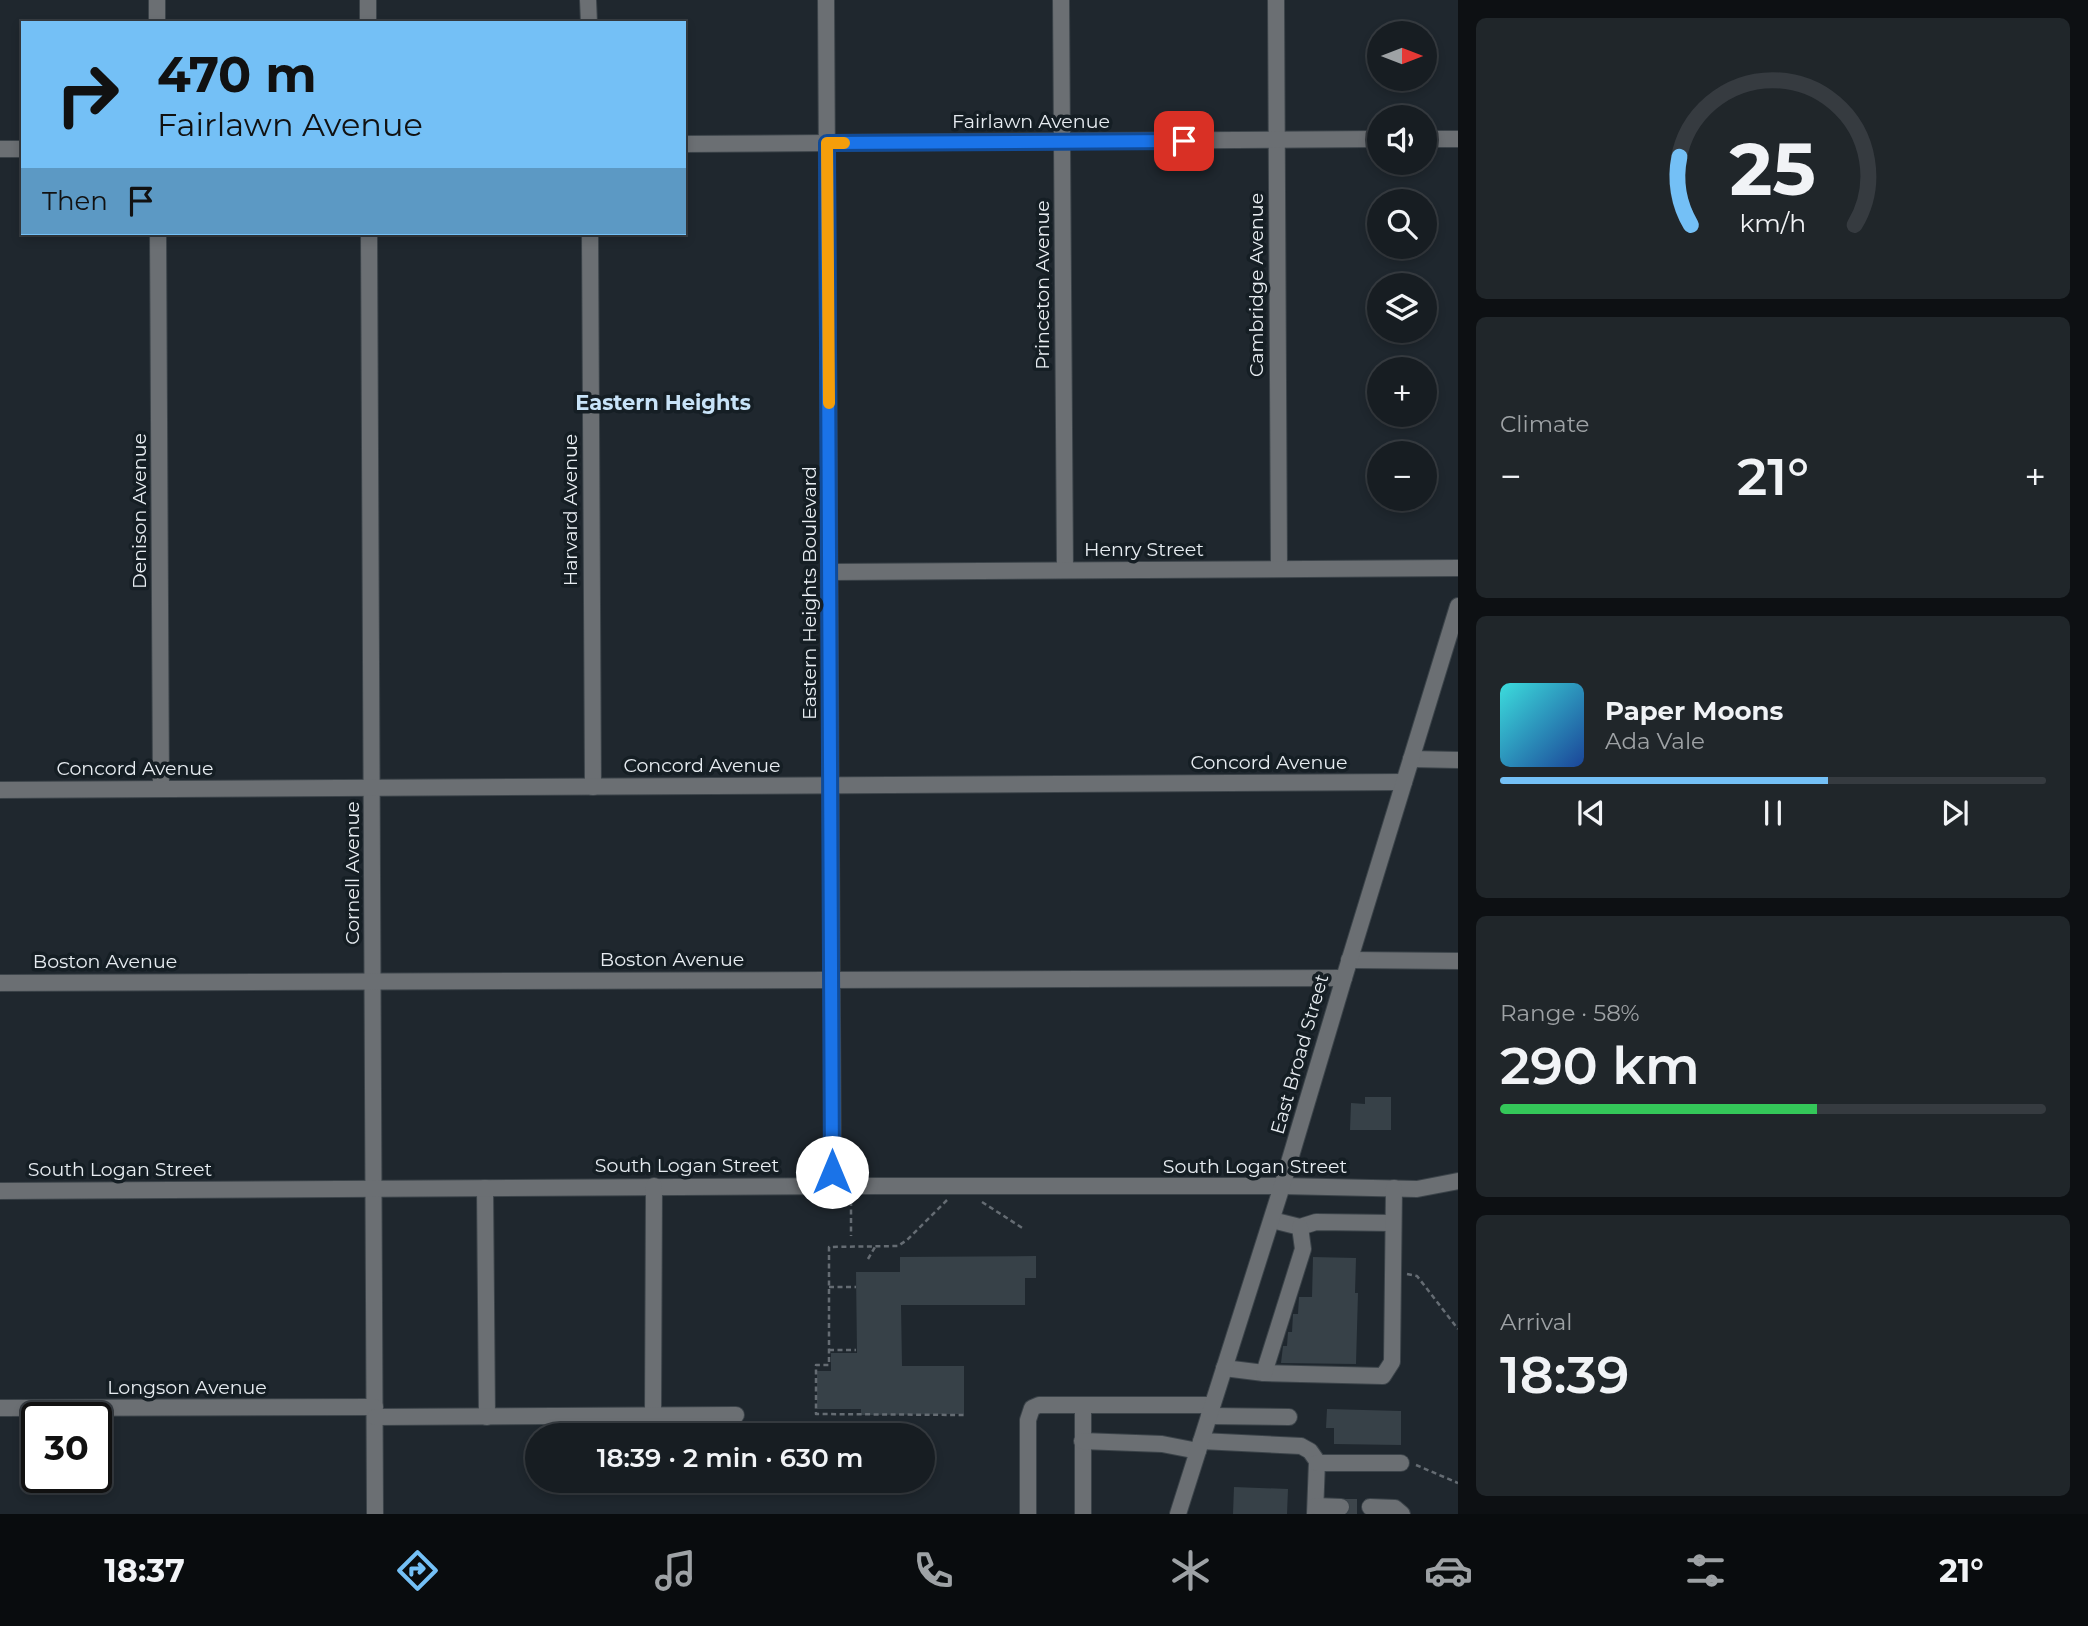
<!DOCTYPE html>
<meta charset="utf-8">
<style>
body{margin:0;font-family:Montserrat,sans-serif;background:#20262a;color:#f1f3f6;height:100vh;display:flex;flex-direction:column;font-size:26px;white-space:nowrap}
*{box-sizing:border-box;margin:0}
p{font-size:23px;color:#9ea2a5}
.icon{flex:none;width:38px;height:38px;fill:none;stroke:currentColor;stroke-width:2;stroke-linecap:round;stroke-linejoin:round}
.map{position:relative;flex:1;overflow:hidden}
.side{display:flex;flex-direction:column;gap:18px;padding:18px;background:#0d1013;width:630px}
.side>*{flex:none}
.hud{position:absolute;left:21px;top:21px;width:665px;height:214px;border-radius:0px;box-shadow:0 4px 10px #0003,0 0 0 2px #363b40;background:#74c0f6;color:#111;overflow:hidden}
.needle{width:46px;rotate:90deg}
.buttons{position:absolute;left:1367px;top:21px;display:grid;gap:14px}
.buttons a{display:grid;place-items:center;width:70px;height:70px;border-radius:50%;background:#171d22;box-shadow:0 4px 10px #0003,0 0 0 2px #363b40;font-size:35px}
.speed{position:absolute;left:21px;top:1402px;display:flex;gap:14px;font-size:35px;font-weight:700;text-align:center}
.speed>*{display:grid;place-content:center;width:91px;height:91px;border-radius:50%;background:#171d22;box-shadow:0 4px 10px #0003,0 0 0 2px #363b40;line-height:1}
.speed .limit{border:4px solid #111;border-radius:10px;background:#fff;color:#111}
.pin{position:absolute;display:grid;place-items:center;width:60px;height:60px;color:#fff;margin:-30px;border-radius:14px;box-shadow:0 4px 10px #0006}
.me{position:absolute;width:77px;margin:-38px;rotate:0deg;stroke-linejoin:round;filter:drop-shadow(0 0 5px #0008)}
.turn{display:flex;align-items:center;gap:24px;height:147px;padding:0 21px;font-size:32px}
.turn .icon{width:91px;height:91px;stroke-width:2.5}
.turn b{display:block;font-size:49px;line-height:60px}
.then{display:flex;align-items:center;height:66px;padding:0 21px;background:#0003;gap:14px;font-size:26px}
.big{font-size:52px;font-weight:600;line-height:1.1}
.side .card{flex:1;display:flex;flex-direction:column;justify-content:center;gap:10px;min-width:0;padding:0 24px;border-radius:10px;background:#20262a}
.side .dial{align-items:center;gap:0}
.dial svg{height:182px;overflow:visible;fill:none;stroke:#363b40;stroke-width:7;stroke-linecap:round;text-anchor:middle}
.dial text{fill:#f1f3f6;stroke:none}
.song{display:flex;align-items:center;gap:21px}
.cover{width:84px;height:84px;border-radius:10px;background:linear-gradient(135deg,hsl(180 70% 55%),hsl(220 70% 35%))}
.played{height:7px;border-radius:4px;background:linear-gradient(90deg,#74c0f6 60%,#363b40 60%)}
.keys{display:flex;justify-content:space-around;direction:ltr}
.heat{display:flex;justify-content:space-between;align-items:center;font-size:38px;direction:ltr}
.charge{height:10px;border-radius:5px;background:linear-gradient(90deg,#34c759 58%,#363b40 0)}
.trip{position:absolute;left:525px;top:1423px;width:410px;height:70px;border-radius:35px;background:#171d22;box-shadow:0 4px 10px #0003,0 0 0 2px #363b40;font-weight:600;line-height:70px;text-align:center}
.tab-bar{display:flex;height:112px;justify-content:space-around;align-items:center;background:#090c0e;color:#9ea2a5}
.tab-bar .icon{width:49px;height:49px}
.tab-bar .active{color:#74c0f6}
.tab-bar b{font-size:32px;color:#f1f3f6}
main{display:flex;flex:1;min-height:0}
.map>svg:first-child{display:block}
.water{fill:#447597}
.building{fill:#374148}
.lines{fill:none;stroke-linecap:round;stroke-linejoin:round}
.minor-tunnel{stroke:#3d454b;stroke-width:16;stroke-dasharray:16 8;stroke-linecap:butt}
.minor-casing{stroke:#3b4349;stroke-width:18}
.path{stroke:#656c73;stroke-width:2.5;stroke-dasharray:5 3.5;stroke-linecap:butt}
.minor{stroke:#6b6f73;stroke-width:16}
.route-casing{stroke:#114b97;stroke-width:18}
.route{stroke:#1a73e8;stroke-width:12}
.slow{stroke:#f59e0b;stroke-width:12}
.labels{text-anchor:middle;stroke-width:7;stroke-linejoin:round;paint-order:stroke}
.street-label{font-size:19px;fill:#e7ecf1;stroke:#151e24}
.neighbourhood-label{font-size:21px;font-weight:bold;fill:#c8e3f8;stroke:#151e24}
</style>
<main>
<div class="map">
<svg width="1458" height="1514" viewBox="0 0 1458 1514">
<rect width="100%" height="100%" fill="#1f272e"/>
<path class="water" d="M800,1481H875C863,1490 813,1488 800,1481Z"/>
<g class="building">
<path d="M1365,1097H1391V1130H1350L1351,1103L1365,1104Z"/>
<path d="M1036,1256V1278H1025V1305H901L902,1366H964V1414L861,1415V1409H817V1371H831V1353H857L856,1272H900V1257Z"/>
<path d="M1313,1257L1356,1258L1355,1293H1358L1356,1364L1281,1363L1283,1346H1287L1288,1332H1292L1293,1314H1298L1299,1297H1312Z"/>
<path d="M1327,1409L1401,1411V1445L1334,1444V1428H1326Z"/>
<path d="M1234,1487L1288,1489L1287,1514H1233Z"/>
</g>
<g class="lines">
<path class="minor-tunnel" d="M1341,1507H1370"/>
<defs>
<g id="minor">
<path d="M157,0V23"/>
<path d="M368,0V23"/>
<path d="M588,0L589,23"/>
<path d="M826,0L833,1186"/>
<path d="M1061,0L1065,570"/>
<path d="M1276,0L1279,569"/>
<path d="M1424,139H1458"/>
<path d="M684,144L1379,139"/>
<path d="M0,149H23"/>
<path d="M158,233L161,789"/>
<path d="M369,233L375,1514"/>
<path d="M590,233L593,787"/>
<path d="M830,572L1458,568"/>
<path d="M1411,759L1458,760"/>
<path d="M0,790L1404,782"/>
<path d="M1349,960L1458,961"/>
<path d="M0,983L1344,978"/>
<path d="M485,1188L487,1417"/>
<path d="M0,1191L854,1186H1282L1417,1189L1458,1181"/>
<path d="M1272,1220L1300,1227L1316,1222L1393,1223"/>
<path d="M1224,1368L1264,1373L1383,1376L1392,1362L1394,1188"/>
<path d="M1264,1373L1303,1249L1300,1227"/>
<path d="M1083,1405V1514"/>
<path d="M0,1408L375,1407"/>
<path d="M653,1416L654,1186"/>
<path d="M1209,1416L1289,1417"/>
<path d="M375,1417L736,1415"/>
<path d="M1082,1441L1162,1444L1198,1451"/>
<path d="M1201,1441L1301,1446L1310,1451L1317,1461L1315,1514"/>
<path d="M1317,1463H1401"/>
<path d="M1316,1506L1341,1507"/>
<path d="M1370,1507L1395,1508L1402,1514"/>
<path d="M1028,1514V1420L1032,1408L1039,1405H1212"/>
<path d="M1178,1514L1282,1186L1344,978L1458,606"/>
</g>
</defs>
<use href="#minor" class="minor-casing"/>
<g class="path">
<path d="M947,1200L907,1240L898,1246L829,1247V1365H816V1414L964,1415"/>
<path d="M851,1201V1236"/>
<path d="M982,1202L1024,1229"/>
<path d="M868,1259L875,1247"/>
<path d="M1407,1274L1417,1276L1458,1329"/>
<path d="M829,1287H856"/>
<path d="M829,1350H856"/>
<path d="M1416,1465L1458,1483"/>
</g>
<use href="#minor" class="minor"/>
</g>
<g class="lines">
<defs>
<path id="route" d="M832,1172L827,143L1184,141"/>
</defs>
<use href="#route" class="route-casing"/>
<use href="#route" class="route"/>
<path class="slow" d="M829,403L827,143H844"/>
</g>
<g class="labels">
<g class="street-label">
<text x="1031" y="128">Fairlawn Avenue</text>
<text transform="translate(1042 285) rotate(-90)" y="7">Princeton Avenue</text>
<text transform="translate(1256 285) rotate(-90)" y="7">Cambridge Avenue</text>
<text transform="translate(570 510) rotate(-90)" y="7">Harvard Avenue</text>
<text transform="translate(139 511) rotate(-90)" y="7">Denison Avenue</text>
<text x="1144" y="556">Henry Street</text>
<text transform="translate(809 593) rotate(-90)" y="7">Eastern Heights Boulevard</text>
<text x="1269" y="769">Concord Avenue</text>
<text x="702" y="772">Concord Avenue</text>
<text x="135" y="775">Concord Avenue</text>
<text transform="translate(352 873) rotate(-90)" y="7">Cornell Avenue</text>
<text x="672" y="966">Boston Avenue</text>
<text x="105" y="968">Boston Avenue</text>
<text transform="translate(1299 1054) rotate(-74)" y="7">East Broad Street</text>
<text x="687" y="1172">South Logan Street</text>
<text x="1255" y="1173">South Logan Street</text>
<text x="120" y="1176">South Logan Street</text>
<text x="187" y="1394">Longson Avenue</text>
</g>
<g class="neighbourhood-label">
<text x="663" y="410">Eastern Heights</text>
</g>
</g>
</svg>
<div class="buttons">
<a><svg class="needle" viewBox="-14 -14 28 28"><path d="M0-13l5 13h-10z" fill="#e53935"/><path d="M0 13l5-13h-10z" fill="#9ea2a5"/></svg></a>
<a><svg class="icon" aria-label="sound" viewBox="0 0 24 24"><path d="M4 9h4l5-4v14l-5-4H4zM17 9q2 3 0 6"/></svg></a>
<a><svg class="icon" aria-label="search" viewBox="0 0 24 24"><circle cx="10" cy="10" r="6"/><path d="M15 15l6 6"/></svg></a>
<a><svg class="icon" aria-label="layers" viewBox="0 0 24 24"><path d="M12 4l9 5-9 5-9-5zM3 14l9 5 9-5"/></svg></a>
<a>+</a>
<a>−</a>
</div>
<div class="speed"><div class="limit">30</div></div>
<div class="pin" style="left:1184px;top:141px;background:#d93025"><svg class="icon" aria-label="arrive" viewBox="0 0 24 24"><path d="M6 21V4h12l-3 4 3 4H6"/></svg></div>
<svg class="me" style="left:832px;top:1172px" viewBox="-20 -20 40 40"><circle r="19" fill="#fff"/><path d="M0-13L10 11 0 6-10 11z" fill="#1a73e8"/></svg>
<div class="trip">18:39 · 2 min · 630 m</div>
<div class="hud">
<div class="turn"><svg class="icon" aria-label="right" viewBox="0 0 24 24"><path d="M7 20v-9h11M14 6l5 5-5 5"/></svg><div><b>470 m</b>Fairlawn Avenue</div></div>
<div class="then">Then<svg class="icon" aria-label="arrive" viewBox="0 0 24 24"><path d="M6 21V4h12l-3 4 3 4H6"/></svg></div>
</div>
</div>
<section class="side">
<div class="card dial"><svg viewBox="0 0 100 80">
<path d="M14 69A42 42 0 1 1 86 69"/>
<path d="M14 69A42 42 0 0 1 9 39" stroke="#74c0f6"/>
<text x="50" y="56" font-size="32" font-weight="700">25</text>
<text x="50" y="72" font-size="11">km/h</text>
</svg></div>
<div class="card"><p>Climate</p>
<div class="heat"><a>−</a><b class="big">21°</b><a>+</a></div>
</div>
<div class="card">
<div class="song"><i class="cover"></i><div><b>Paper Moons</b><p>Ada Vale</p></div></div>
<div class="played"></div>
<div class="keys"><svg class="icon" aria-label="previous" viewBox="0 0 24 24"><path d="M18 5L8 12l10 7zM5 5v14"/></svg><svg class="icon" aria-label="pause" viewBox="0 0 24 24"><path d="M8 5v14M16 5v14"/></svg><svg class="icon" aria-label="next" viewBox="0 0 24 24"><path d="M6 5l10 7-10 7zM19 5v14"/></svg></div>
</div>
<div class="card"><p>Range · 58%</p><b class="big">290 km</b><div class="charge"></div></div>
<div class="card"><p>Arrival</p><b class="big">18:39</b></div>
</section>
</main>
<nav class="tab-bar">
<b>18:37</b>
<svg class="icon active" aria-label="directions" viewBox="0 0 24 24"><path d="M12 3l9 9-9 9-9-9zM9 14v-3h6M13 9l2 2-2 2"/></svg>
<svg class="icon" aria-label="music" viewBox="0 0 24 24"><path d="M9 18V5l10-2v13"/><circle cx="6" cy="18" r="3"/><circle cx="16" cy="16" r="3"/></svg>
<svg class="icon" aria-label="phone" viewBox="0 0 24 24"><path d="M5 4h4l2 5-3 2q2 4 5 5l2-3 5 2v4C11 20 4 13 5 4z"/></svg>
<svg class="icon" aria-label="climate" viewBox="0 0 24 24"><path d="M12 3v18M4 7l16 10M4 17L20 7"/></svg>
<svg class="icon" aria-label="car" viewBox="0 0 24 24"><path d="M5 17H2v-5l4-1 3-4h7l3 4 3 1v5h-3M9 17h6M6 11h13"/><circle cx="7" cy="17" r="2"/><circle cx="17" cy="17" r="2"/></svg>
<svg class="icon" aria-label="filters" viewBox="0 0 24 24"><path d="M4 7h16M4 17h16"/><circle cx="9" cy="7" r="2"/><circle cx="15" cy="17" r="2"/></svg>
<b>21°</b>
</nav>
